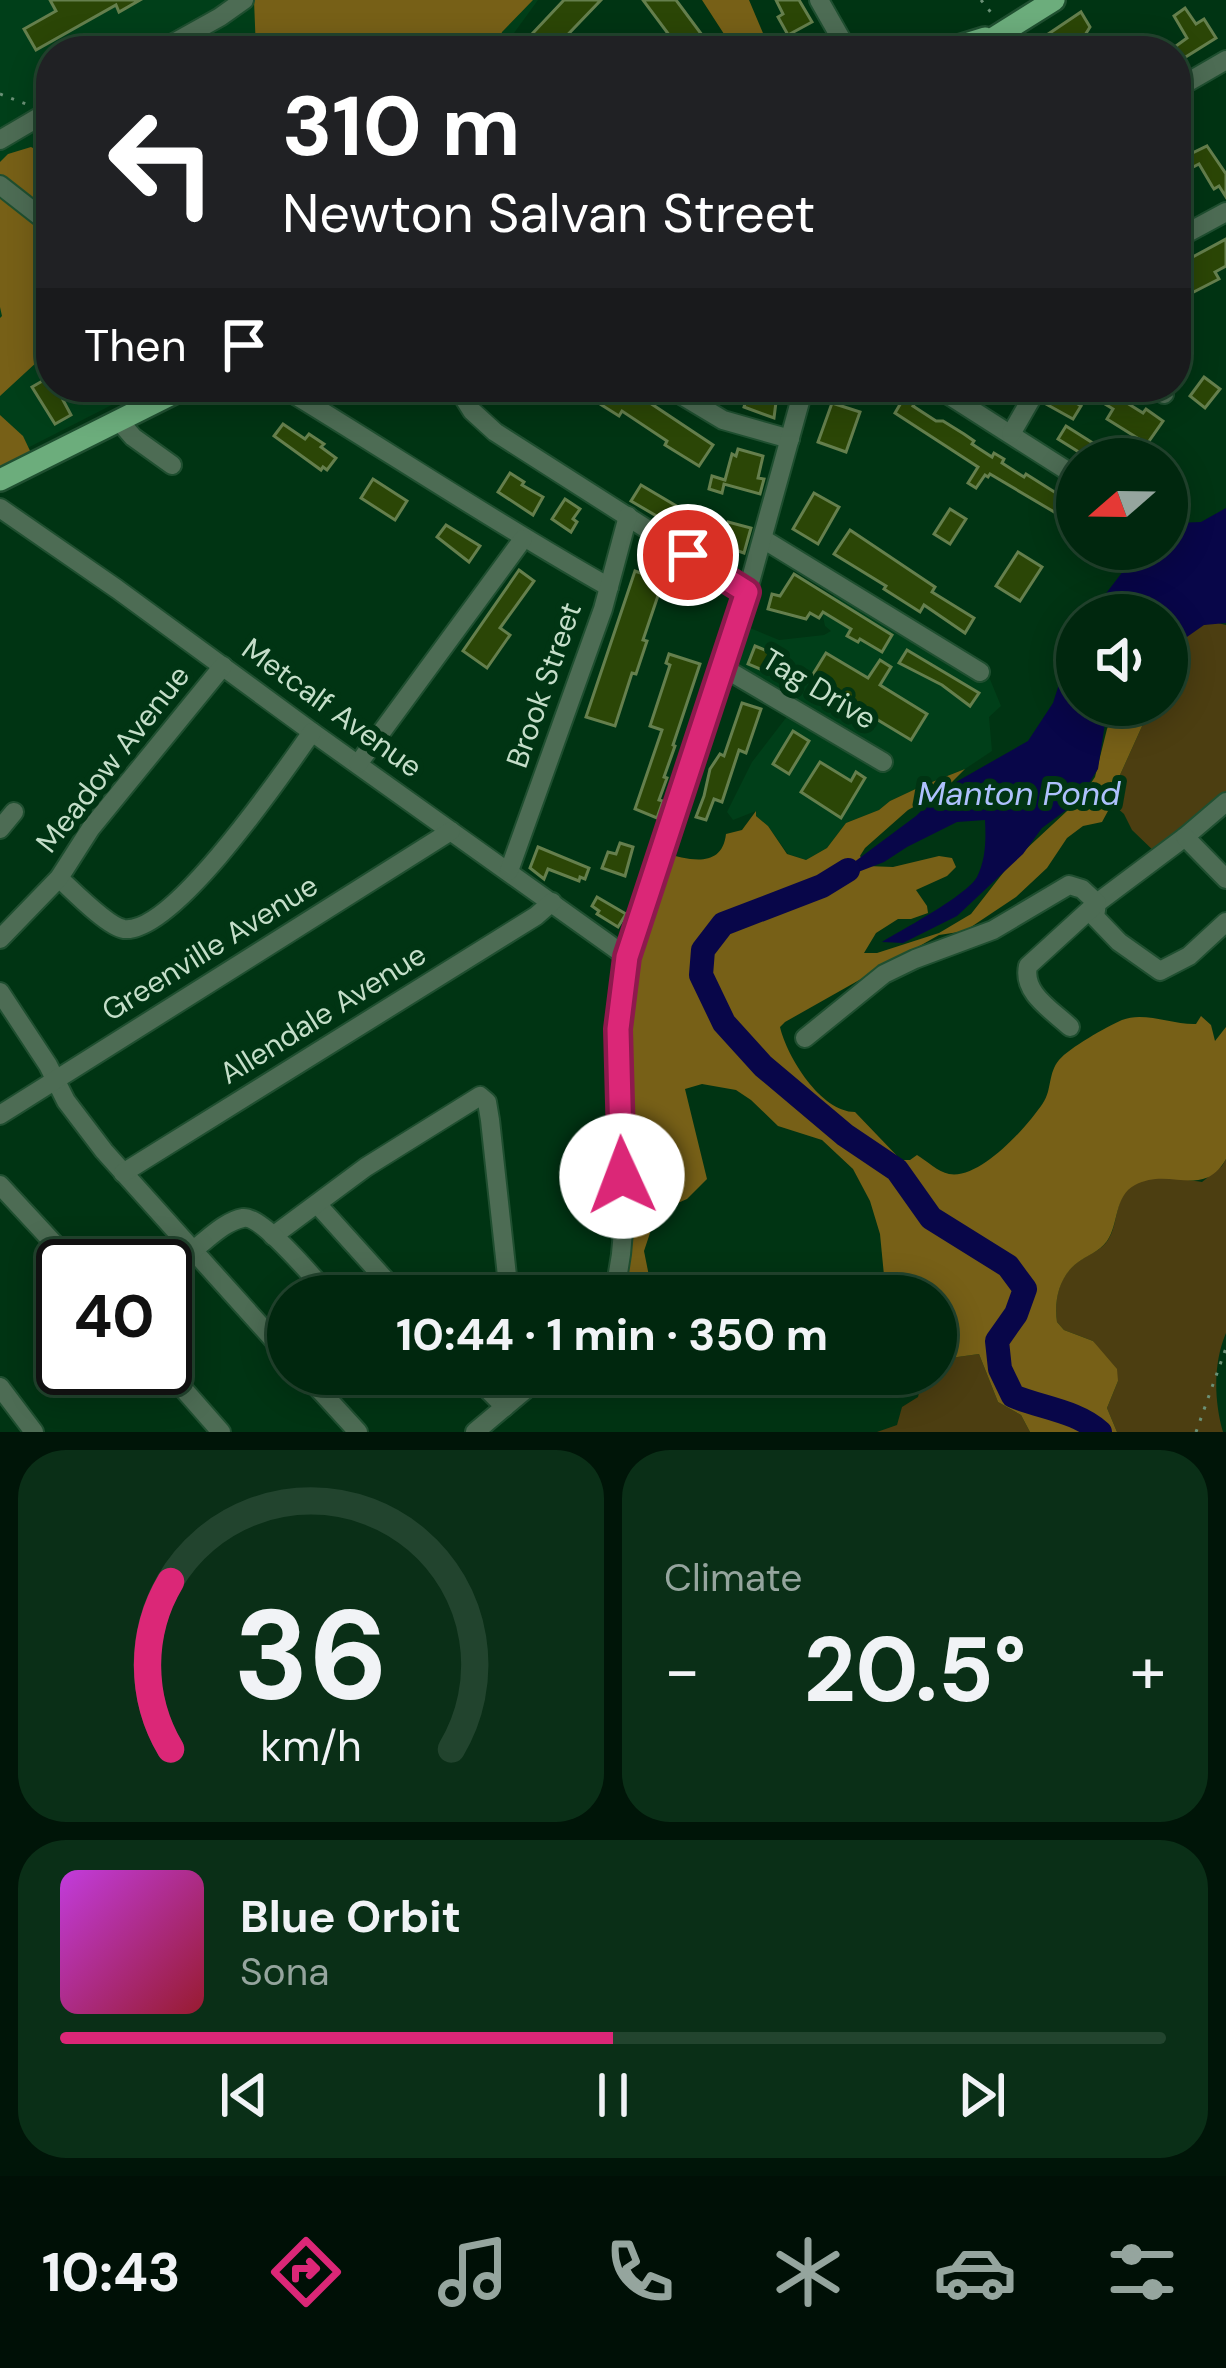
<!DOCTYPE html>
<meta charset="utf-8">
<style>
body{margin:0;font-family:"DM Sans",sans-serif;background:#0a2f17;color:#f1f3f6;height:100vh;display:flex;flex-direction:column;font-size:45px;white-space:nowrap}
*{box-sizing:border-box;margin:0}
p{font-size:39px;color:#95a59e}
.icon{flex:none;width:66px;height:66px;fill:none;stroke:currentColor;stroke-width:2;stroke-linecap:round;stroke-linejoin:round}
.map{position:relative;height:1432px;overflow:hidden}
.side{display:flex;flex-direction:column;gap:18px;padding:18px;background:#001508;flex:1}
.side>*{flex:none}
.hud{position:absolute;left:36px;top:36px;width:1155px;height:366px;border-radius:48px;box-shadow:0 6px 30px #0003,0 0 0 3px #22442e;background:#202124;color:#fff;overflow:hidden}
.needle{width:78px;rotate:250deg}
.fabs{position:absolute;left:1056px;top:438px;display:grid;gap:24px}
.fabs a{display:grid;place-items:center;width:132px;height:132px;border-radius:50%;background:#00270e;box-shadow:0 6px 30px #0003,0 0 0 3px #22442e;font-size:60px}
.speed{position:absolute;left:36px;top:1239px;display:flex;gap:24px;font-size:60px;font-weight:700;text-align:center}
.speed>*{display:grid;place-content:center;width:156px;height:156px;border-radius:50%;background:#00270e;box-shadow:0 6px 30px #0003,0 0 0 3px #22442e;line-height:1}
.speed .limit{border:6px solid #111;border-radius:18px;background:#fff;color:#111}
.pin{position:absolute;display:grid;place-items:center;width:102px;height:102px;color:#fff;margin:-51px;border:6px solid #fff;border-radius:50%;box-shadow:0 3px 12px #0007}
.me{position:absolute;width:132px;margin:-66px;rotate:358deg;stroke-linejoin:round;filter:drop-shadow(0 0 9px #0008)}
.turn{display:flex;align-items:center;gap:42px;height:252px;padding:0 48px;font-size:54px}
.turn .icon{width:156px;height:156px;stroke-width:2.5}
.turn b{display:block;font-size:84px;line-height:102px}
.then{display:flex;align-items:center;height:114px;padding:0 48px;background:#0003;gap:24px;font-size:45px}
.big{font-size:90px;font-weight:700;line-height:1.1}
.side .card{flex:1;display:flex;flex-direction:column;justify-content:center;gap:18px;min-width:0;padding:0 42px;border-radius:48px;background:#0a2f17}
.side .dial{align-items:center;gap:0}
.dial svg{height:312px;overflow:visible;fill:none;stroke:#22442e;stroke-width:7;stroke-linecap:round;text-anchor:middle}
.dial text{fill:#f1f3f6;stroke:none}
.song{display:flex;align-items:center;gap:36px}
.cover{width:144px;height:144px;border-radius:18px;background:linear-gradient(135deg,hsl(290 70% 55%),hsl(350 70% 35%))}
.played{height:12px;border-radius:6px;background:linear-gradient(90deg,#db2777 50%,#22442e 50%)}
.keys{display:flex;justify-content:space-around;direction:ltr}
.heat{display:flex;justify-content:space-between;align-items:center;font-size:66px;direction:ltr}
.side .tiles{flex:1;display:grid;gap:18px;grid-template-columns:1fr 1fr}
.card:last-child{grid-column:span 2}
.trip{position:absolute;left:267px;top:1275px;width:690px;height:120px;border-radius:60px;background:#00270e;box-shadow:0 6px 30px #0003,0 0 0 3px #22442e;font-weight:700;line-height:120px;text-align:center}
.dock{display:flex;height:192px;justify-content:space-around;align-items:center;background:#001006;color:#95a59e}
.dock .icon{width:84px;height:84px}
.dock .on{color:#db2777}
.dock b{font-size:54px;color:#f1f3f6}
.map>svg:first-child{display:block}
.built{fill:#003f19}
.green{fill:#4c3e11}
.forest{fill:#776017}
.water{fill:#080649}
.lines{fill:none;stroke-linecap:round;stroke-linejoin:round}
.river{stroke:#080649;stroke-width:24}
.building{fill:#2b4606;stroke:#657f4d;stroke-width:3}
.minor-casing{stroke:#1f4f30;stroke-width:22}
.major-casing{stroke:#1f4f30;stroke-width:26}
.path{stroke:#6b9177;stroke-width:3;stroke-dasharray:3 9;stroke-linecap:butt}
.minor{stroke:#4d6c54;stroke-width:18}
.major{stroke:#6cad7c;stroke-width:21}
.route-casing{stroke:#8e194d;stroke-width:30}
.route{stroke:#db2777;stroke-width:21}
.labels{text-anchor:middle;stroke-width:12;stroke-linejoin:round;paint-order:stroke}
.street-label{font-size:30px;fill:#c4dec9;stroke:#003413}
.water-label{font-size:33px;font-style:italic;fill:#aec1fd;stroke:#003413}
</style>
<div class="map">
<svg width="1226" height="1432" viewBox="0 0 1226 1432">
<rect width="100%" height="100%" fill="#003413"/>
<g class="built">
<path d="M0,0H538L501,51H51V387H147L0,462Z"/>
<path d="M842,583L987,672L1001,706L989,717L992,751L965,769L922,786L890,801L879,810L846,823L827,848L806,860L788,854L768,826L756,816V811L733,820L727,812L752,762L792,710L728,662L743,625L779,640L824,635L831,631L825,626L822,612Z"/>
</g>
<g class="green">
<path d="M1214,622L1226,625V801L1158,855L1132,830L1124,814L1115,806L1120,775L1148,713L1147,705H1167V656L1180,646L1184,630Z"/>
<path d="M1226,1159V1333C1213,1363 1214,1401 1223,1432H1117L1107,1408L1118,1381L1093,1341L1064,1330L1057,1322C1054,1299 1059,1276 1078,1262C1088,1254 1101,1251 1108,1240C1118,1225 1115,1200 1129,1188C1148,1171 1180,1179 1202,1182L1222,1166Z"/>
<path d="M979,1354L998,1402L1021,1415L1030,1432H877L897,1425L902,1407L918,1397L922,1380L920,1374H936V1360Z"/>
</g>
<g class="forest">
<path d="M254,0H533L502,32L495,51H256Z"/>
<path d="M702,0H749L768,45L773,51H735Z"/>
<path d="M31,147L51,157V213L45,223L51,228V349L0,396V318L2,316L0,307V162L8,154Z"/>
<path d="M0,415L23,436L32,455L0,480Z"/>
<path d="M1118,705H1147L1148,713L1120,775L1115,806L1108,811L1102,822L1083,826L1067,838L1047,868L1016,897L965,931L939,935L785,1022L780,1027C787,1057 821,1112 855,1112L901,1160H910L917,1155C927,1161 938,1172 949,1174C980,1180 1027,1127 1043,1103C1052,1090 1048,1073 1059,1060C1069,1048 1106,1027 1122,1020C1144,1011 1173,1025 1196,1024L1201,1016L1211,1025L1215,1041L1226,1027V1159C1203,1200 1170,1166 1135,1185C1114,1196 1119,1224 1107,1241C1099,1252 1087,1255 1077,1263C1059,1277 1054,1300 1057,1322L1064,1330L1093,1341L1117,1369L1118,1381L1107,1408L1117,1432H1030L1021,1415L998,1402L979,1354L936,1360V1296H886L880,1234L870,1201L853,1169L822,1140L778,1126L751,1100L736,1090L702,1084L685,1089L707,1179L687,1199L657,1212L644,1251L653,1296H650L626,1269L623,1002L665,853C689,860 722,869 726,834L742,830L756,811V816L768,826L787,854L806,860L827,848L846,823L879,810L890,801L922,786L965,769L943,791L908,810L865,848L860,856L867,866L893,867L939,856L952,858L956,867L947,876L916,890L927,906L928,913L911,919H898L876,933L864,953H877L939,933L971,914L1010,864L1081,798L1095,777L1107,729Z"/>
</g>
<g class="water">
<path d="M1226,508V623L1204,625L1167,651V615H1095L1101,600L1140,549H1167V528L1176,523L1201,522Z"/>
<path d="M1077,652V705H1115L1105,723L1098,769L1077,802L1042,828L1023,854L957,916L903,943L882,942C903,929 966,896 977,877C986,859 986,839 985,820L957,822L907,847L884,862L822,886L916,816L942,790L1028,741L1053,703L1061,678Z"/>
</g>
<g class="lines">
<path class="river" d="M848,870L822,886L723,924L703,950L701,975L724,1023L763,1066L845,1135L897,1170L931,1218L1008,1266L1025,1289L1016,1314L997,1341L1000,1369L1013,1396C1042,1408 1077,1411 1100,1432"/>
</g>
<g class="building">
<path d="M50,0H140L119,12L116,5L36,50L24,29L56,11Z"/>
<path d="M564,0H601L552,51H516Z"/>
<path d="M643,0H676L714,51H681Z"/>
<path d="M776,0H799L812,22L788,35L778,17L783,14Z"/>
<path d="M1185,8L1196,24L1204,19L1216,38L1176,63V46L1187,38L1174,16Z"/>
<path d="M1081,12L1090,27L1085,35L1067,47L1063,42L1048,51H1023Z"/>
<path d="M1207,146L1226,174V197L1219,186L1214,189L1212,186L1199,164L1176,176V161Z"/>
<path d="M1226,239V266L1215,272L1219,279L1176,301V266Z"/>
<path d="M51,376V387H85L63,400L71,415L55,424L32,387Z"/>
<path d="M1204,377L1220,389L1205,408L1190,396Z"/>
<path d="M573,387H620L637,397L638,395L713,445L699,466L665,445L667,441L622,411L619,416Z"/>
<path d="M750,387L777,394L774,418L744,407Z"/>
<path d="M1115,387H1128L1125,392L1131,396L1127,403L1143,413L1146,409L1163,421L1147,444L1107,419L1113,409L1105,404Z"/>
<path d="M1055,390L1081,406L1073,419L1046,404Z"/>
<path d="M905,396L915,403L913,406L936,421H943L964,434L974,441L972,444L992,457L994,453L1004,459L1002,463L1024,477L1026,474L1075,505L1066,519L990,474L988,477L985,475L976,488L968,483L978,467L895,413Z"/>
<path d="M832,403L860,412L846,452L818,442Z"/>
<path d="M283,424L305,439L309,434L324,444L321,447L336,458L327,470L323,467L321,470L274,436Z"/>
<path d="M1066,426L1096,445L1118,459H1090L1058,439Z"/>
<path d="M738,449L763,456L758,478L764,479L760,494L724,484L722,493L709,489L712,476L725,480L732,454L736,456Z"/>
<path d="M510,473L524,482L522,485L543,497L533,515L498,492Z"/>
<path d="M373,479L407,501L395,520L361,498Z"/>
<path d="M641,485L690,514L680,534L664,524L665,521L631,501Z"/>
<path d="M814,493L839,507L818,544L793,529Z"/>
<path d="M565,499L580,509L573,519L577,522L571,532L552,519Z"/>
<path d="M950,509L966,519L950,544L934,534Z"/>
<path d="M728,522L751,528L744,553L726,547L730,533L725,531Z"/>
<path d="M446,525L480,546L469,562L437,537Z"/>
<path d="M850,530L935,587L932,592L974,618L965,633L924,605L920,612L884,589L886,586L834,554Z"/>
<path d="M1018,552L1042,567L1020,601L996,586Z"/>
<path d="M519,570L534,581L500,628L510,635L487,668L463,651Z"/>
<path d="M635,571L663,581L643,640L647,641L636,674L632,673L615,726L586,717Z"/>
<path d="M794,574L892,635L882,652L860,639L858,642L847,636L851,629L823,612L819,618L810,613L806,619L768,609L772,594L780,596Z"/>
<path d="M755,646L782,657L775,675L748,664Z"/>
<path d="M907,650L979,693L970,706L942,685L899,663Z"/>
<path d="M826,653L868,678L880,660L891,667L880,685L927,714L911,740L810,679Z"/>
<path d="M669,654L700,664L673,745L675,746L664,777L667,778L659,800L663,801L657,818L635,809L662,730L650,726L670,665L666,663Z"/>
<path d="M742,703L761,709L746,753L739,750L722,802L714,799L706,820L696,817L704,796L710,769L720,754L724,756Z"/>
<path d="M793,731L809,741L789,774L773,764Z"/>
<path d="M820,762L851,781L856,772L865,778L841,818L801,792Z"/>
<path d="M620,843L633,847L625,876L602,868L608,852L616,854Z"/>
<path d="M538,847L589,868L585,879L580,877L579,881L548,869L544,879L530,868Z"/>
<path d="M597,897L626,914L618,927L597,914L599,911L592,906Z"/>
</g>
<g class="lines">
<defs>
<g id="minor">
<path d="M819,0L848,51"/>
<path d="M159,51L220,17L244,0"/>
<path d="M1176,89L1226,60"/>
<path d="M0,140L51,110"/>
<path d="M0,185L51,225"/>
<path d="M1176,239L1226,212"/>
<path d="M282,387C391,453 497,524 609,587"/>
<path d="M457,387L472,411L495,432L747,593"/>
<path d="M668,387L723,420L790,439"/>
<path d="M936,387L1077,477"/>
<path d="M1155,387L1164,394"/>
<path d="M120,422L133,437L172,465"/>
<path d="M1011,434L1038,387"/>
<path d="M0,508L117,589L312,732L627,957"/>
<path d="M763,539L980,672"/>
<path d="M724,668L883,762"/>
<path d="M358,764L523,539"/>
<path d="M1226,802L1185,837L1097,903L1095,917L1119,942L1160,971L1189,956L1226,922"/>
<path d="M0,829L14,812"/>
<path d="M1185,837L1226,879"/>
<path d="M509,871L603,609L628,516"/>
<path d="M59,878C72,890 108,927 124,929C174,934 283,773 312,732"/>
<path d="M0,939L59,878L91,828L223,666"/>
<path d="M0,992L48,1065L66,1101L104,1151L288,1356"/>
<path d="M805,1038L884,974L915,959L993,930L1069,885L1082,889L1097,903L1028,966C1022,993 1052,1010 1070,1027"/>
<path d="M0,1115L451,831"/>
<path d="M123,1173L536,916L552,902"/>
<path d="M0,1185L75,1266"/>
<path d="M318,1205L400,1296"/>
<path d="M273,1236L366,1167L480,1096L487,1102L490,1120L508,1285L505,1296"/>
<path d="M193,1250C207,1240 225,1221 243,1218C262,1215 316,1281 330,1296"/>
<path d="M612,1296C625,1256 624,1216 622,1174C620,1102 612,1028 627,957L744,604L804,387"/>
<path d="M165,1368L221,1432"/>
<path d="M305,1374L358,1432"/>
<path d="M472,1374L505,1407"/>
<path d="M0,1387L34,1432"/>
<path d="M475,1432L544,1374"/>
</g>
<g id="major">
<path d="M943,51L985,38"/>
<path d="M973,51L1054,0"/>
<path d="M0,480L186,387"/>
</g>
</defs>
<use href="#minor" class="minor-casing"/>
<use href="#major" class="major-casing"/>
<g class="path">
<path d="M981,0L993,15"/>
<path d="M0,94L26,104"/>
<path d="M1196,1432L1226,1348"/>
</g>
<use href="#minor" class="minor"/>
<use href="#major" class="major"/>
</g>
<g class="lines">
<defs>
<path id="route" d="M622,1176L618,1029L627,957L747,592L688,555"/>
</defs>
<use href="#route" class="route-casing"/>
<use href="#route" class="route"/>
</g>
<g class="labels">
<g class="street-label">
<text transform="translate(544 685) rotate(-71)" y="10">Brook Street</text>
<text transform="translate(819 689) rotate(31)" y="10">Tag Drive</text>
<text transform="translate(332 708) rotate(36)" y="10">Metcalf Avenue</text>
<text transform="translate(113 759) rotate(-52)" y="10">Meadow Avenue</text>
<text transform="translate(210 948) rotate(-32)" y="10">Greenville Avenue</text>
<text transform="translate(323 1014) rotate(-32)" y="10">Allendale Avenue</text>
</g>
<g class="water-label">
<text x="1019" y="805">Manton Pond</text>
</g>
</g>
</svg>
<div class="fabs">
<a><svg class="needle" viewBox="-14 -14 28 28"><path d="M0-13l5 13h-10z" fill="#e53935"/><path d="M0 13l5-13h-10z" fill="#95a59e"/></svg></a>
<a><svg class="icon" aria-label="sound" viewBox="0 0 24 24"><path d="M4 9h4l5-4v14l-5-4H4zM17 9q2 3 0 6"/></svg></a>
</div>
<div class="speed"><div class="limit">40</div></div>
<div class="pin" style="left:688px;top:555px;background:#d93025"><svg class="icon" aria-label="arrive" viewBox="0 0 24 24"><path d="M6 21V4h12l-3 4 3 4H6"/></svg></div>
<svg class="me" style="left:622px;top:1176px" viewBox="-20 -20 40 40"><circle r="19" fill="#fff"/><path d="M0-13L10 11 0 6-10 11z" fill="#db2777"/></svg>
<div class="trip">10:44 · 1 min · 350 m</div>
<div class="hud">
<div class="turn"><svg class="icon" aria-label="left" viewBox="0 0 24 24"><path d="M17 20v-9H6M10 6l-5 5 5 5"/></svg><div><b>310 m</b>Newton Salvan Street</div></div>
<div class="then">Then<svg class="icon" aria-label="arrive" viewBox="0 0 24 24"><path d="M6 21V4h12l-3 4 3 4H6"/></svg></div>
</div>
</div>
<section class="side">
<div class="tiles">
<div class="card dial"><svg viewBox="0 0 100 80">
<path d="M14 69A42 42 0 1 1 86 69"/>
<path d="M14 69A42 42 0 0 1 14 26" stroke="#db2777"/>
<text x="50" y="56" font-size="32" font-weight="700">36</text>
<text x="50" y="72" font-size="11">km/h</text>
</svg></div>
<div class="card"><p>Climate</p>
<div class="heat"><a>−</a><b class="big">20.5°</b><a>+</a></div>
</div>
<div class="card">
<div class="song"><i class="cover"></i><div><b>Blue Orbit</b><p>Sona</p></div></div>
<div class="played"></div>
<div class="keys"><svg class="icon" aria-label="previous" viewBox="0 0 24 24"><path d="M18 5L8 12l10 7zM5 5v14"/></svg><svg class="icon" aria-label="pause" viewBox="0 0 24 24"><path d="M8 5v14M16 5v14"/></svg><svg class="icon" aria-label="next" viewBox="0 0 24 24"><path d="M6 5l10 7-10 7zM19 5v14"/></svg></div>
</div>
</div>
</section>
<nav class="dock">
<b>10:43</b>
<svg class="icon on" aria-label="directions" viewBox="0 0 24 24"><path d="M12 3l9 9-9 9-9-9zM9 14v-3h6M13 9l2 2-2 2"/></svg>
<svg class="icon" aria-label="music" viewBox="0 0 24 24"><path d="M9 18V5l10-2v13"/><circle cx="6" cy="18" r="3"/><circle cx="16" cy="16" r="3"/></svg>
<svg class="icon" aria-label="phone" viewBox="0 0 24 24"><path d="M5 4h4l2 5-3 2q2 4 5 5l2-3 5 2v4C11 20 4 13 5 4z"/></svg>
<svg class="icon" aria-label="climate" viewBox="0 0 24 24"><path d="M12 3v18M4 7l16 10M4 17L20 7"/></svg>
<svg class="icon" aria-label="car" viewBox="0 0 24 24"><path d="M5 17H2v-5l4-1 3-4h7l3 4 3 1v5h-3M9 17h6M6 11h13"/><circle cx="7" cy="17" r="2"/><circle cx="17" cy="17" r="2"/></svg>
<svg class="icon" aria-label="filters" viewBox="0 0 24 24"><path d="M4 7h16M4 17h16"/><circle cx="9" cy="7" r="2"/><circle cx="15" cy="17" r="2"/></svg>
</nav>
